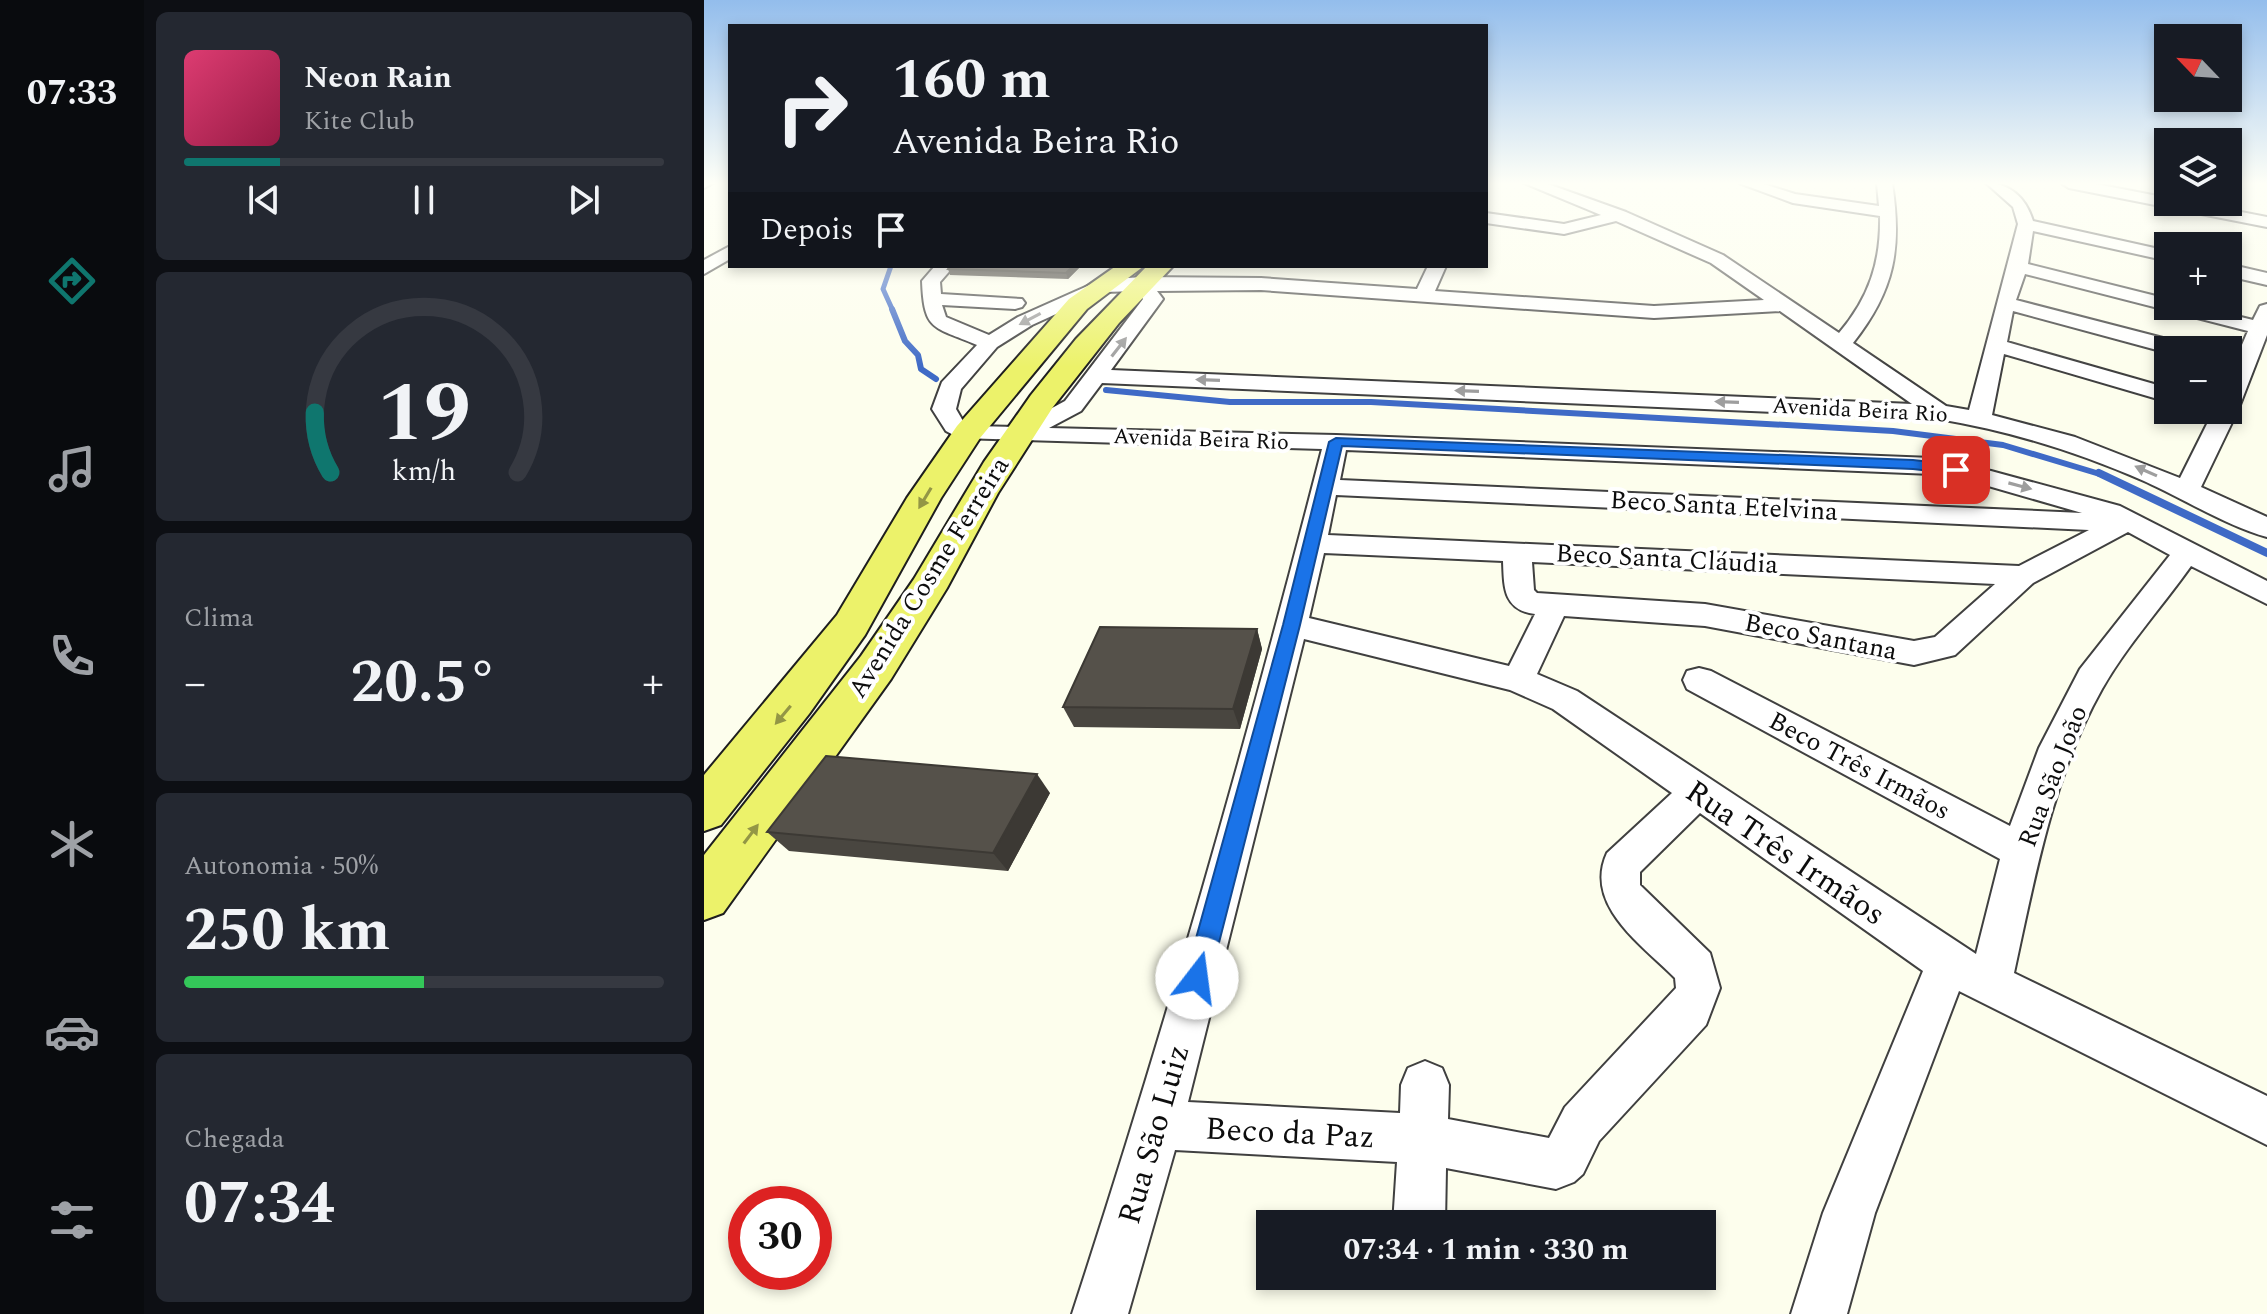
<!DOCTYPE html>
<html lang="pt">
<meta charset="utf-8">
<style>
body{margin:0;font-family:Spectral,serif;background:#242831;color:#f1f3f6;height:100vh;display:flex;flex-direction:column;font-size:30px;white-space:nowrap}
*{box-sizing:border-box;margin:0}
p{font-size:26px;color:#9ea1a6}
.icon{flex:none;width:44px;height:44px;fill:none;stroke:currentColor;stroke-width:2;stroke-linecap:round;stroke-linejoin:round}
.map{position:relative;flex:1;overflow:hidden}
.drawer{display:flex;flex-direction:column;gap:12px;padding:12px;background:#0d0f14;width:560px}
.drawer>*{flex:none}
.banner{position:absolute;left:24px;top:24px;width:760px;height:244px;border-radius:0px;box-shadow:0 4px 12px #0003;background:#171b24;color:#f1f3f6;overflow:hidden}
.needle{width:52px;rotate:295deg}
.controls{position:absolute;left:1450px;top:24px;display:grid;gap:16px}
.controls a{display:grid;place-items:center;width:88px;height:88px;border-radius:0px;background:#171b24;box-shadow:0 4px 12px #0003;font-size:40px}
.speed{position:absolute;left:24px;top:1186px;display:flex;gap:16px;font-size:40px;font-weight:700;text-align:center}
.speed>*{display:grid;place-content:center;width:104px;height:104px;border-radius:50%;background:#171b24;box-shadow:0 4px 12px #0003;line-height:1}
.speed .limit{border:12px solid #d22;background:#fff;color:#111}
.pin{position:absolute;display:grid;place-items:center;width:68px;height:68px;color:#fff;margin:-34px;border-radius:16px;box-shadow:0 4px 12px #0006}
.me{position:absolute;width:88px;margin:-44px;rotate:15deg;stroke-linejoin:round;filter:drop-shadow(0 0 6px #0008)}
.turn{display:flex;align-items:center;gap:28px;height:168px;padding:0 32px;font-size:36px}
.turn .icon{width:104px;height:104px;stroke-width:2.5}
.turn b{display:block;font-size:56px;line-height:68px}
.then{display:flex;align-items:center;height:76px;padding:0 32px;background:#0003;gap:16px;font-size:30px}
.big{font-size:60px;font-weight:700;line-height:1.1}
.drawer .tile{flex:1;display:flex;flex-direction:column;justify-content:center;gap:12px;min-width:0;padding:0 28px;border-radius:12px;background:#242831}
.drawer .dial{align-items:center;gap:0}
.dial svg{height:208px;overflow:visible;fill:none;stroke:#363941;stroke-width:7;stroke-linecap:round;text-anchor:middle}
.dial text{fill:#f1f3f6;stroke:none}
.song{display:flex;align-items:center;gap:24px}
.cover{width:96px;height:96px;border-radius:12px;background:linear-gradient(135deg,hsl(340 70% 55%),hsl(340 70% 35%))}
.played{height:8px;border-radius:4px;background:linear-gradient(90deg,#0f766e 20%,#363941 20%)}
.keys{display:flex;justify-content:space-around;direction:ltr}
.heat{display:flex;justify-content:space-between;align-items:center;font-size:44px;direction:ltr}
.charge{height:12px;border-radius:6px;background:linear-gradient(90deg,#34c759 50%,#363941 0)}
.trip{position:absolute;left:552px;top:1210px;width:460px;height:80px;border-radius:0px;background:#171b24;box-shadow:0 4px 12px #0003;font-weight:700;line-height:80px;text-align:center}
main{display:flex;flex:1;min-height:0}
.menu{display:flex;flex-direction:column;width:144px;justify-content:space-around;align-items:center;background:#090b0e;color:#9ea1a6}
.menu .icon{width:56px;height:56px}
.menu .on{color:#0f766e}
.menu b{font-size:36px;color:#f1f3f6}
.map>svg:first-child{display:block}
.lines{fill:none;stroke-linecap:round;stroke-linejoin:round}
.stream-far2{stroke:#3f6ac6;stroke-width:5}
.stream-far1{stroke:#3f6ac6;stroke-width:6}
.stream{stroke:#3f6ac6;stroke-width:8}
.minor-casing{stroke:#404040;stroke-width:4}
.major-casing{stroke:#1e1e1e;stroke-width:4}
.minor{fill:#fff;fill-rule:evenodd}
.major{fill:#ecf26a;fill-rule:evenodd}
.wall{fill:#494640}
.shaded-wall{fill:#3c3934}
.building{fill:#55514a;stroke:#3c3934;stroke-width:2}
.oneway{fill:#9e9e9e}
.oneway2{fill:#939645}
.route{fill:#1a73e8;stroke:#114b97;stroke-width:2}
.labels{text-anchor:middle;stroke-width:8;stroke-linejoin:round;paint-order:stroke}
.far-street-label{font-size:22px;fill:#0d0d0d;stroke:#fff}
.street-label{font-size:26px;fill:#0d0d0d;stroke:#fff}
.near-street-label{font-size:32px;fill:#0d0d0d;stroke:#fff}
</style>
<main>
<nav class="menu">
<b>07:33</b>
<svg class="icon on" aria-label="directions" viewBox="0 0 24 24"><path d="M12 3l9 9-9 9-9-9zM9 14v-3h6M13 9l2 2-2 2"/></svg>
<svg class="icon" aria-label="music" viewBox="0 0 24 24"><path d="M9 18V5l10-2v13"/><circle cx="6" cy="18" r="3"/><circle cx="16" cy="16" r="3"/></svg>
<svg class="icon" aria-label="phone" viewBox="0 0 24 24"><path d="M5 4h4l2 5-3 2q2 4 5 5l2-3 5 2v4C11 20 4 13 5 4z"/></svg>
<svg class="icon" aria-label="climate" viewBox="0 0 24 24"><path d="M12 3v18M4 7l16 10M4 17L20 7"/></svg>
<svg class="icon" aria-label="car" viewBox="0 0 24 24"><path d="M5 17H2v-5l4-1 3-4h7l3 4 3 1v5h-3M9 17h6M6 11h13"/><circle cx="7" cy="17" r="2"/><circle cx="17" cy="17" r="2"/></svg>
<svg class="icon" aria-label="filters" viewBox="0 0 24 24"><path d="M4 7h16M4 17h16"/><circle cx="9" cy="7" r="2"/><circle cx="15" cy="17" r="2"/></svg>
</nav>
<section class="drawer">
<div class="tile">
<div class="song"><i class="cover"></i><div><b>Neon Rain</b><p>Kite Club</p></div></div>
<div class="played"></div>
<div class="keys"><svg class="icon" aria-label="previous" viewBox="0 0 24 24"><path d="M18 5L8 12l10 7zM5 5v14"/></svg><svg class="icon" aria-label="pause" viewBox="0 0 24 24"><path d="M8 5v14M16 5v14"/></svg><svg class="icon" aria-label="next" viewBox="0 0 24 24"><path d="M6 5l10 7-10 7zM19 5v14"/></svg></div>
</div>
<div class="tile dial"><svg viewBox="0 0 100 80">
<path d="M14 69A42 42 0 1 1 86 69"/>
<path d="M14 69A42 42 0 0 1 8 46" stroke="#0f766e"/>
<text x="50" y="56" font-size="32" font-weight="700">19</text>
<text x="50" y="72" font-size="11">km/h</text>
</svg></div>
<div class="tile"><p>Clima</p>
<div class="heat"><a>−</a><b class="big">20.5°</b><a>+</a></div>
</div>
<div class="tile"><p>Autonomia · 50%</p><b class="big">250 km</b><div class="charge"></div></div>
<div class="tile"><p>Chegada</p><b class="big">07:34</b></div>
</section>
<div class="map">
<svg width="1563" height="1314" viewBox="0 0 1563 1314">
<rect width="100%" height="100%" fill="#fdfeed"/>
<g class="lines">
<path class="stream-far2" d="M187,266L179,289L189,311"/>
<g class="stream-far1">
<path d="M188,309L201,341L214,355L217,369L232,379"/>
<path d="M402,390L526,402H667L1189,431L1299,445L1399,475"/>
</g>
<path class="stream" d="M1395,473L1563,553"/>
<defs>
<g id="minor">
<path d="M0,183H9L0,188Z"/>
<path d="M820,183H841L922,212L1019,255L1135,333C1165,298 1177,262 1176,216L1089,203L1035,183H1057L1091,194L1175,206L1173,183H1188C1198,248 1191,290 1149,343L1242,406L1265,410L1314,224L1309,207L1282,183C1306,183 1322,198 1329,221L1464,251V261L1329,231L1324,264L1464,299V306H1492L1549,320L1556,306L1563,304V335L1534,410L1497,487L1563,517V537C1525,527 1478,498 1440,481C1374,452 1306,431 1235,419L398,383L377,411L345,428L632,435L1228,458L1287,471L1416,506L1563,581V604L1487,566C1458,607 1423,645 1398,689C1349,776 1331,876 1310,973L1563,1096V1145L1255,991L1171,1213L1143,1314H1087L1119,1213L1219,971L996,813L936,872V885L1006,953L1016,988L1002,1025L895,1141L879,1174L870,1182L852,1189L742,1168L741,1224H689L693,1162L471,1150L424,1314H368C461,1029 544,738 618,449L255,438L242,431L228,409L238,382L273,345C229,326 220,332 218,281L231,266H250L236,282L237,294L318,299L321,303L318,307L311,309L238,305L242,317L285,335L314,317L397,280L438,277L557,278L713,289L724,266H742L731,291L950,306L1060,300L1007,263L912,221L860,234L782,223V213L860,224L897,215ZM1321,274L1544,331L1524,377V410H1510L1476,478L1371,437L1288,415L1300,354L1464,402V388L1303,342L1309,311L1464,353V350H1489L1486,345L1312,300ZM557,290L950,318L1076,311L1208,404L407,370L459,299L453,291ZM434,291L439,299L361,401L313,427L268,426L259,421L252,409L257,389L293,347L328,325L400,292ZM642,450L1228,474L1274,483L1378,513L636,480ZM632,495L1385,530L1315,566L624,535ZM1424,532L1466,555L1376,669L1335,748L1306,826L1007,671L995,668L983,671L979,680L983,689L1296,859L1272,954L873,691L833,674L860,616L1001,626L1210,665L1251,655L1329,583ZM620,553L799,561C800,587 799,610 831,614L805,666L605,618ZM828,562L1291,584L1231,637L1210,641L1001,604L833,593L830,590ZM600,639L806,690L849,709L968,793L903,853C879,905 938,945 971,978L972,988L861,1107L845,1138L744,1119L745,1085L738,1068L721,1061L704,1068L697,1085L696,1113L484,1102Z"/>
<path d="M1357,183H1387L1464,198V202H1486L1563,217V227L1365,188Z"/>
<path d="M26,246V259L0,274V260Z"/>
<path d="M1524,264L1563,273V285L1524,276Z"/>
</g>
<g id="major">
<path d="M412,266H440L383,309L276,438L237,498L161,635L105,714L17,825L0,831V775L133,615L203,498L253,426L365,299Z"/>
<path d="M443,266H469L415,323L349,407L294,493L243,588L187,679L19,913L0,920V855L157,656L210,579L280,462L327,395L372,339Z"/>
</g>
</defs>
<use href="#minor" class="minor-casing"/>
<use href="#major" class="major-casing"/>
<use href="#minor" class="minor"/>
<use href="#major" class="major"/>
</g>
<g class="wall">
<path d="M246,266H377L364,279L246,275L244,269Z"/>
<path d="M553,629L558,649L536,729L370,727L359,707Z"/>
<path d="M346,793L304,871L85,851L63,832Z"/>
</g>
<g class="shaded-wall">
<path d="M369,266H377L364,279L362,273Z"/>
<path d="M553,629L558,649L536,729L529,709Z"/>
<path d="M333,774L346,793L304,871L289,853Z"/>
</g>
<g class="building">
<path d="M246,266H369L362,273L244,269Z"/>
<path d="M396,627L553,629L529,709L359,707Z"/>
<path d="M122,756L333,774L289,853L63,832Z"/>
</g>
<defs><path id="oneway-solid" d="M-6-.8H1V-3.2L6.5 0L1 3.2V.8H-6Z" transform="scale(2)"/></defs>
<g class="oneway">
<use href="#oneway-solid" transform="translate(326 319) rotate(152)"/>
<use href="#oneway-solid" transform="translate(415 347) rotate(-52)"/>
<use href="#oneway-solid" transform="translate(504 380) rotate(-178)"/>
<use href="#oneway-solid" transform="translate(763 391) rotate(-178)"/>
<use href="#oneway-solid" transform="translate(1023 402) rotate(-178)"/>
<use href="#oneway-solid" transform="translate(1442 471) rotate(-156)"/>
<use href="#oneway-solid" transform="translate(1316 486) rotate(15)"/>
</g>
<g class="oneway2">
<use href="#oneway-solid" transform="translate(221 498) rotate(121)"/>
<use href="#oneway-solid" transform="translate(79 715) rotate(130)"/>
<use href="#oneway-solid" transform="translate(47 834) rotate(-53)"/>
</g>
<linearGradient id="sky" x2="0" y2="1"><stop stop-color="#93bdec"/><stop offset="0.5" stop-color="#fefff7"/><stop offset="1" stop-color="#fefff7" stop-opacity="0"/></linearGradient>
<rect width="1563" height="367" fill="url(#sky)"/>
<path class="route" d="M632,438L1209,460L1252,465L1259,470L1252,474L1209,469L638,446L596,625L506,978L502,986L493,990L485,986L481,978L579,625L625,442Z"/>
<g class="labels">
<g class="far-street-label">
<text transform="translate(1156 409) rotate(3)" y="8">Avenida Beira Rio</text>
<text transform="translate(497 438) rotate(2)" y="8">Avenida Beira Rio</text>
</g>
<g class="street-label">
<text transform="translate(1020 505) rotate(3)" y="9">Beco Santa Etelvina</text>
<text transform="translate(963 558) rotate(3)" y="9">Beco Santa Cláudia</text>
<text transform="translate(224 577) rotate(-58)" y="9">Avenida Cosme Ferreira</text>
<text transform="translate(1117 636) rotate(11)" y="9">Beco Santana</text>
<text transform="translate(1156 765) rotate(28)" y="9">Beco Três Irmãos</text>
<text transform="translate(1348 776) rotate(-69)" y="9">Rua São João</text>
</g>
<g class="near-street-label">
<text transform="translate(1082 852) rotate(34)" y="11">Rua Três Irmãos</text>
<text transform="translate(586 1132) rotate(3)" y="11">Beco da Paz</text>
<text transform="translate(449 1134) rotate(-74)" y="11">Rua São Luiz</text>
</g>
</g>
</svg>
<div class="controls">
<a><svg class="needle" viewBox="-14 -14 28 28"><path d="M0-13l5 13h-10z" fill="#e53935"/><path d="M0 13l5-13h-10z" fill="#9ea1a6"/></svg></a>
<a><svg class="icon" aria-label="layers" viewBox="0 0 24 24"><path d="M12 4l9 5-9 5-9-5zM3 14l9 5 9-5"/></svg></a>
<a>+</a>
<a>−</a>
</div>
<div class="speed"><div class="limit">30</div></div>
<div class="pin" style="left:1252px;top:470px;background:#d93025"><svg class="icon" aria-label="arrive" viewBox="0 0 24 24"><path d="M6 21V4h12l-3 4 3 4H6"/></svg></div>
<svg class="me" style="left:493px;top:978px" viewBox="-20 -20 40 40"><circle r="19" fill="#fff"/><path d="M0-13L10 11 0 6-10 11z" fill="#1a73e8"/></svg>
<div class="trip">07:34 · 1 min · 330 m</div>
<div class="banner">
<div class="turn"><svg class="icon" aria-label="right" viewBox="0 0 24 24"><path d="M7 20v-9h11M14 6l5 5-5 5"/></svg><div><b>160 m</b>Avenida Beira Rio</div></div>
<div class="then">Depois<svg class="icon" aria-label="arrive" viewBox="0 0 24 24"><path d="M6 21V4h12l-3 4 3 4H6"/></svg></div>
</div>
</div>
</main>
